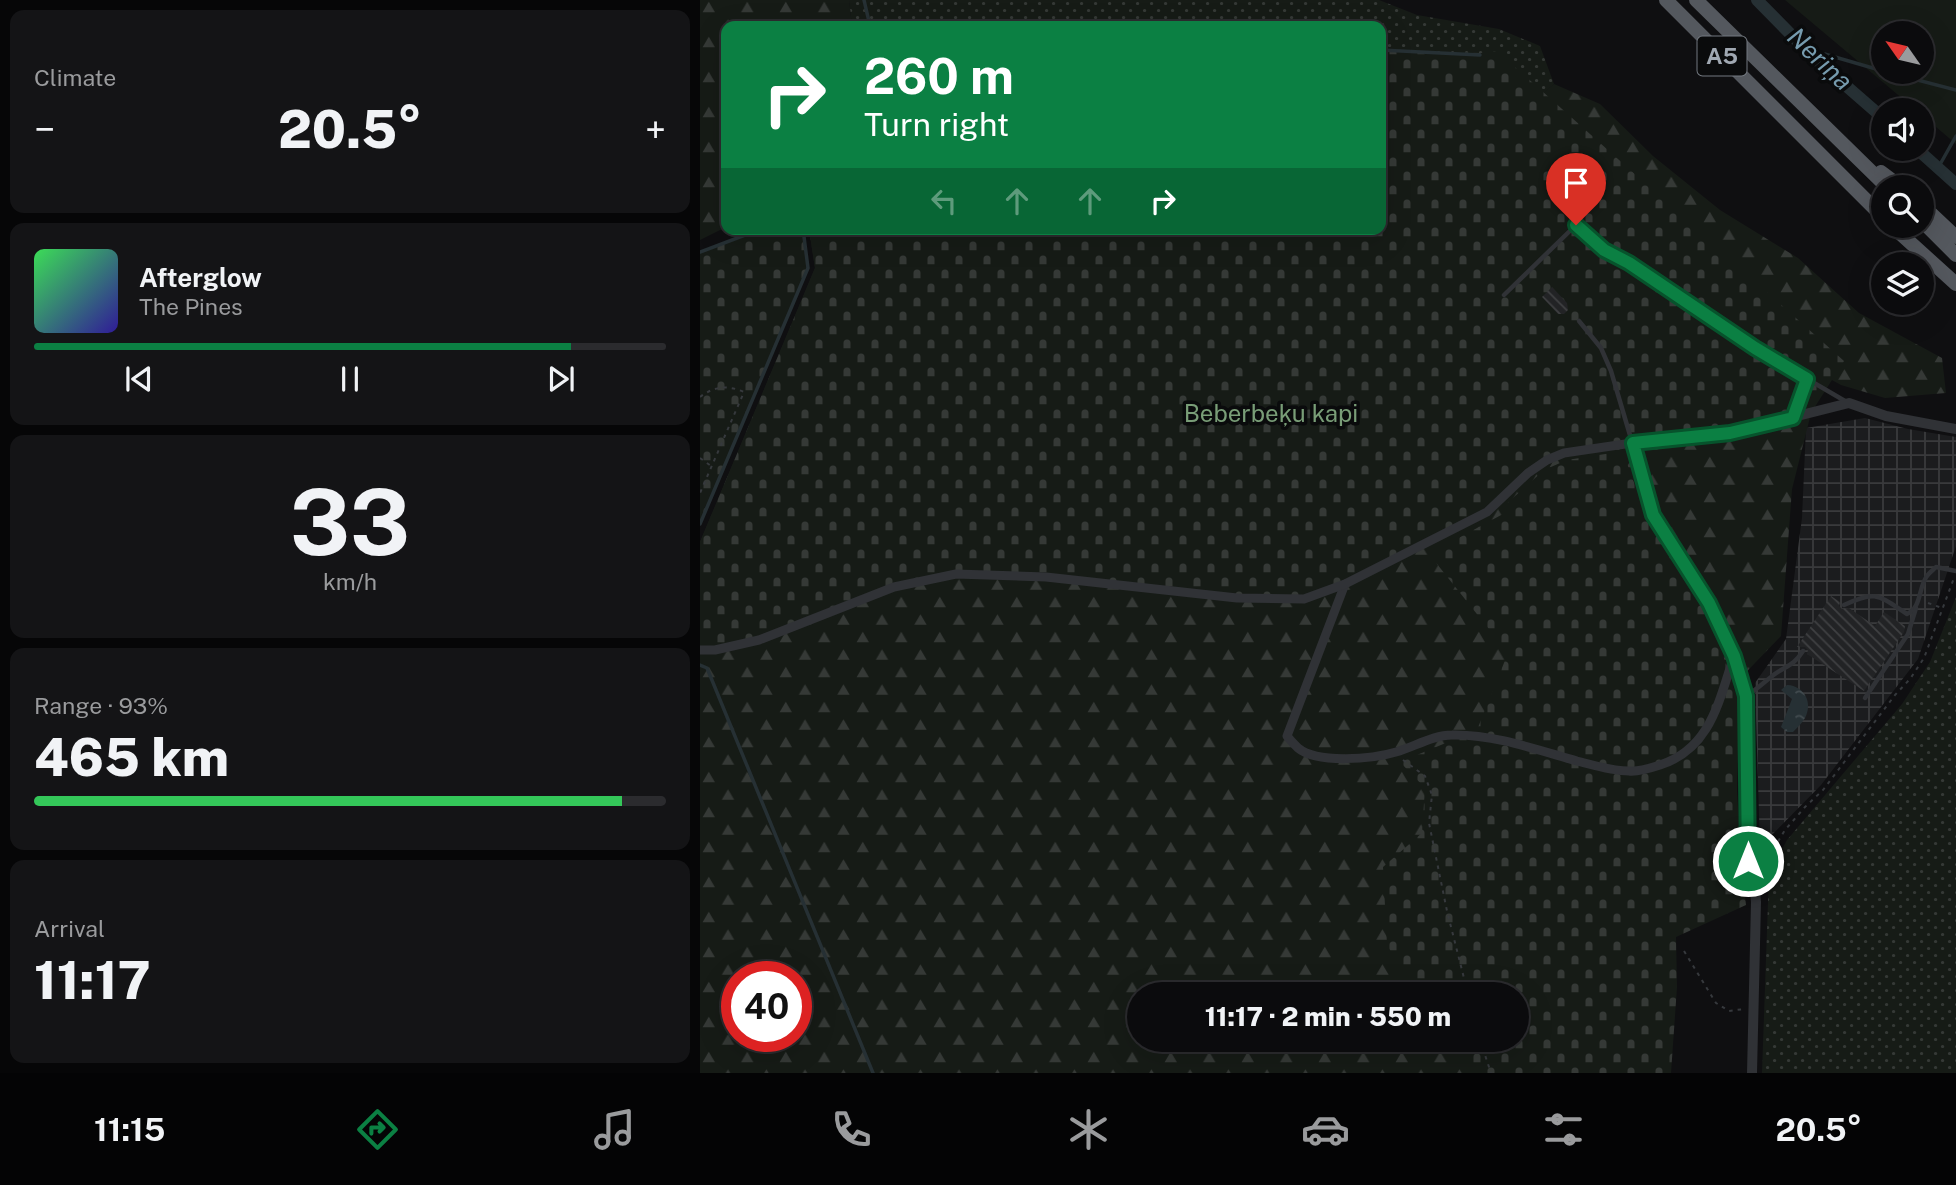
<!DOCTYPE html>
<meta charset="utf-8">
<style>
body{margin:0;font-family:"Public Sans",sans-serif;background:#141416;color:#f1f3f6;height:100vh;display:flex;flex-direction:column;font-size:26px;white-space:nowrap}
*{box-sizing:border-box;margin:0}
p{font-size:23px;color:#9a9b9d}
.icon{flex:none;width:38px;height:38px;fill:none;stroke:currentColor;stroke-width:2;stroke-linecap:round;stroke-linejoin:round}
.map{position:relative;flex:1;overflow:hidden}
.drawer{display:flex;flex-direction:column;gap:10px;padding:10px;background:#060607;width:700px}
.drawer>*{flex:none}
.banner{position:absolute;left:21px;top:21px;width:665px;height:214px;border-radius:14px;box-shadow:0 7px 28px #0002,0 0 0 2px #2b2b2e;background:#0b8043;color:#fff;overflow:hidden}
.needle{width:46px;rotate:304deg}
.fabs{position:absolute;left:1171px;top:21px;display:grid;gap:14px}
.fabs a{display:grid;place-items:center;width:63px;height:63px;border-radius:50%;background:#0b0b0d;box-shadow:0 7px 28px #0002,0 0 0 2px #2b2b2e;font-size:35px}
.speed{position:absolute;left:21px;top:961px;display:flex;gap:14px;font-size:35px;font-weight:700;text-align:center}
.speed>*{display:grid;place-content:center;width:91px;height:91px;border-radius:50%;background:#0b0b0d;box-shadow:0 7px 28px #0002,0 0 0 2px #2b2b2e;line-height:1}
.speed .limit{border:10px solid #d22;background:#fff;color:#111}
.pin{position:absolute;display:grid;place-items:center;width:60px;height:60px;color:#fff;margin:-72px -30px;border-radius:50% 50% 50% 0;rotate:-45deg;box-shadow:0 0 7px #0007}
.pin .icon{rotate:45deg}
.me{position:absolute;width:77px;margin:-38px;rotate:0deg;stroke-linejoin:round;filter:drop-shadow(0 0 5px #0008)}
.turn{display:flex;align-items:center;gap:24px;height:147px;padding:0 28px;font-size:32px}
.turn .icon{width:91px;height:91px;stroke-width:2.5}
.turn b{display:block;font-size:49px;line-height:60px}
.lanes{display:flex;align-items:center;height:66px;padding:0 28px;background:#0003;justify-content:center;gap:35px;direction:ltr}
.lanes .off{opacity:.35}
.big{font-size:52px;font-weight:800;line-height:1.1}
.drawer .tile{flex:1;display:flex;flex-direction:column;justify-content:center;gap:10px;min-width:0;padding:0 24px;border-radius:14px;background:#141416}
.drawer .dial{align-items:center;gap:0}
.dial b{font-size:91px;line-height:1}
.song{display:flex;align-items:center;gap:21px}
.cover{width:84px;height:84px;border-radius:10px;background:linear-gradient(135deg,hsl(130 70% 55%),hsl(250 70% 35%))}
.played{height:7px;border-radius:4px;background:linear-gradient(90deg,#0b8043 85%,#2b2b2e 85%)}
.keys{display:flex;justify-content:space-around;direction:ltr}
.heat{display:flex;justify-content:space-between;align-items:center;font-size:38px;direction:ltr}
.charge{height:10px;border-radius:5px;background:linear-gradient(90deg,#34c759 93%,#2b2b2e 0)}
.trip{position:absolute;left:427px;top:982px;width:402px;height:70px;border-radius:35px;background:#0b0b0d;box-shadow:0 7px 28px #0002,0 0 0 2px #2b2b2e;font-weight:800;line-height:70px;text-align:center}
.tabs{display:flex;height:112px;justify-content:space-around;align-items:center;background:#040405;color:#9a9b9d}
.tabs .icon{width:49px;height:49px}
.tabs .selected{color:#0b8043}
.tabs b{font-size:32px;color:#f1f3f6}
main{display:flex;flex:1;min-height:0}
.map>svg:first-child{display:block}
.industrial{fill:url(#industrial-grid)}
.grass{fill:url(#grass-dots)}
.forest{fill:url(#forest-firs);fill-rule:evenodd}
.cemetery{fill:url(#cemetery-stones)}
.green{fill:#161b16;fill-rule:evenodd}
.water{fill:url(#water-ripples)}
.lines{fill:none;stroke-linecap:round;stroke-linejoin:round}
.stream{stroke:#263034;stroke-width:3.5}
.canal{stroke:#263034;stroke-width:12}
.building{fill:url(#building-back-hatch)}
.path{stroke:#36393d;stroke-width:2;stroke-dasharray:3.5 5;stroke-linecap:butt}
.service{stroke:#303236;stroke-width:4.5}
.minor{stroke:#303236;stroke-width:9}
.tertiary{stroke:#303236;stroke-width:10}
.trunk{stroke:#54585e;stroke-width:14}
.route-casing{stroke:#07532c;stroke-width:18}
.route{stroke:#0b8043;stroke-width:12}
.labels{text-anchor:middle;stroke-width:7;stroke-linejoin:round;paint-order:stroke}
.shield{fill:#0a0b0c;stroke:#737980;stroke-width:2}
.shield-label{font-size:23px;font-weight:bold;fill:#a0a8b2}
.park-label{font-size:24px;fill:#799d77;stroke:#0a0b0c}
.water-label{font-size:26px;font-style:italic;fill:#769bae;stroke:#0a0b0c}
</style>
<main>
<section class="drawer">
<div class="tile"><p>Climate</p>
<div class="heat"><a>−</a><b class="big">20.5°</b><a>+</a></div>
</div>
<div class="tile">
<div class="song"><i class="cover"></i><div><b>Afterglow</b><p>The Pines</p></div></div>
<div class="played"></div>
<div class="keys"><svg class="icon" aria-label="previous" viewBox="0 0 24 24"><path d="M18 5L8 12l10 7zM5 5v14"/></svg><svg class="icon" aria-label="pause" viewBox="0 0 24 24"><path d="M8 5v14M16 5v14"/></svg><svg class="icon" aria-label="next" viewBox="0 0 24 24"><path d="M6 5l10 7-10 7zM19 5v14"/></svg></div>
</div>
<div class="tile dial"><b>33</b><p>km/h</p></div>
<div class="tile"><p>Range · 93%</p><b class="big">465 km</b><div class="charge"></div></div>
<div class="tile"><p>Arrival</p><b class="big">11:17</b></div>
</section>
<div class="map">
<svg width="1256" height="1073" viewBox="0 0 1256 1073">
<defs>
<pattern id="industrial-grid" width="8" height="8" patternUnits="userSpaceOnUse" patternTransform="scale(1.75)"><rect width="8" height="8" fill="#1b1c1e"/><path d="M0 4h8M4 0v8" fill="none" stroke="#393a3c"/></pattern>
<pattern id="grass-dots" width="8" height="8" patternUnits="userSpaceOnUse" patternTransform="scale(1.75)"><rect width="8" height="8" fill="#161b16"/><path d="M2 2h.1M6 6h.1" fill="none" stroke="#353936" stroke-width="1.8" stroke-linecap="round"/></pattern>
<pattern id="forest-firs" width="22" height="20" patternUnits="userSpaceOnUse" patternTransform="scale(1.75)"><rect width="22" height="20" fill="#161b16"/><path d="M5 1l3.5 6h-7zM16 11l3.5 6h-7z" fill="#353936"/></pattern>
<pattern id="cemetery-stones" width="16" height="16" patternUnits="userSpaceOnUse" patternTransform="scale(1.75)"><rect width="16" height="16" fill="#161b16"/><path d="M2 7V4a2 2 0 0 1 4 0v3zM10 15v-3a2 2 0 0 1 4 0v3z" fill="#353936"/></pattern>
<pattern id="water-ripples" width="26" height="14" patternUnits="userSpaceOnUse" patternTransform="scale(1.75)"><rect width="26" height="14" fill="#263034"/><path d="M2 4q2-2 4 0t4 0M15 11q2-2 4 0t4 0" fill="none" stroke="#424b4f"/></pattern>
<pattern id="building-back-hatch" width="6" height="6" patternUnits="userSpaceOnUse" patternTransform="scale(1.75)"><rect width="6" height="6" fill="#222325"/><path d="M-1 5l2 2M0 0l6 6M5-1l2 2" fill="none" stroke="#3f4042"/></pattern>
</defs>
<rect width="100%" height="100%" fill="#0f0f11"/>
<path class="industrial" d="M1165,418L1208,429L1256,437V546L1218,659L1121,785L1060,847L1055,683L1086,639L1102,518L1106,428Z"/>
<g class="grass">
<path d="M149,0H679L717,15L799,29L840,46L854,84L815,118L681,203V26H152Z"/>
<path d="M1256,597V1073H1062L1069,874L1087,840L1202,704L1230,662Z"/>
</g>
<g class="forest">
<path d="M0,0H149L152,26H26V227L0,240Z"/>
<path d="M854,84L900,104L953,156L1020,210L1098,258L1159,313L1242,358L1246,393L1185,398L1141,385L1123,375L1111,413L1092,489L1081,636L1029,690L970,933L963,1073H0V542L115,268L109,229H681ZM37,976H96V1036H37ZM439,994H817V1040H439Z"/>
</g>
<g class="cemetery">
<path d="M681,51L781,53L797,51L1144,361L1111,413L1030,433L933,443L847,460L787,512L604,599L256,574L194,587L59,640L1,650L0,542L115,268L109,229H681Z"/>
<path d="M61,229H103L108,268L0,524V252Z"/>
<path d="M918,452L925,458L948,521L1009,614L1039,703L1037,791L1041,860L1046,905L976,937L977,987L971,1073H772L748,1047L744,1040H817V994H716L687,945L683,867L722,833L725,788L700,762L777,730L808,653L729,554L803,514V507L844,470L867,460Z"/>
</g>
<path class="green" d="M1085,0H1256V144L1222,115V110H1216ZM1183,33H1222V72H1183Z"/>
<path class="water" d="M1087,685C1105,686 1113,703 1105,718C1102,723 1097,728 1093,732H1087L1081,727L1092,699L1081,690Z"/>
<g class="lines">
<g class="stream">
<path d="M164,0L170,26"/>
<path d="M1104,48L1183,71"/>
<path d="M681,50L780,55"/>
<path d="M1187,72L1256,90"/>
<path d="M1238,168L1256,136"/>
<path d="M0,252L61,229"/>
<path d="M0,524L108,268L103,229"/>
<path d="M0,665L7,668L173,1073"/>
</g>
<g class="canal">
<path d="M1057,0L1113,57L1183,118"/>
<path d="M1217,149L1256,184"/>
</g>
</g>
<g class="building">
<path d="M852,287L867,303L868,310L864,314H858L842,297Z"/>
<path d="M1131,596L1140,602L1139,606L1142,609L1149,608L1175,626L1184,612L1205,626L1204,632L1164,691L1107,654L1108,650L1105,647H1097Z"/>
</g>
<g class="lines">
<g class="path">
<path d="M0,397C14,386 28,385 44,392L0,493"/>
<path d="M0,458L11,466"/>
<path d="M1228,603L1242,608"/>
<path d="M703,760L725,776L732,795L729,823L747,911L768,994"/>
<path d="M1063,872L1070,855L1085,830L1105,807L1123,790L1195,695L1210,679L1224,658L1254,578"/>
<path d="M984,951L1016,1003L1029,1011L1044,1009"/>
<path d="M780,1040L791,1073"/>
</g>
<g class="service">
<path d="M804,295L876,225L904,250L929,263L1054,348L1145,401"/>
<path d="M879,321L901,348L911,371L932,442"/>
<path d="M1144,605C1176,590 1178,595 1207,614C1222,607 1218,588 1227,576C1229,573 1233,570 1236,567L1256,571"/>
<path d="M1046,696C1056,690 1062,684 1071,677C1084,666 1093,667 1103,651"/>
<path d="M1165,698L1208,634L1216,608"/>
</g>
<g class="minor">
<path d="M1093,418L1107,379"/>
<path d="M645,584L587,736C590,740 594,744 598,748C617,764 673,759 696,752C714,747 733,735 752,735C793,734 838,750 877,761C893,765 911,771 929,771C938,772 951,768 960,765C1011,749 1019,700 1034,656"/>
<path d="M0,650H15L59,640L194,587L256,574L346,577L537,598L604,599L645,584L787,512L828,473L847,460L864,453L932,443"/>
</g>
<path class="tertiary" d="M1052,1073L1056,902L1054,880L1048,861L1046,696L1034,656L1009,603L953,515L932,443L1030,433L1149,403L1186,416L1256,429"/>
<g class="trunk">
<path d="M966,0L1183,217"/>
<path d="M996,0L1187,187"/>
<path d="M1181,172L1201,187"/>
<path d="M1222,205L1256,237"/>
<path d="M1222,221L1256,255"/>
<path d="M1192,226L1256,284"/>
</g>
</g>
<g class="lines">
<defs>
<path id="route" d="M876,225L904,250L929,263L1055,348L1107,379L1093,418L1030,433L933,443L953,515L1009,603L1034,656L1046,696L1048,861"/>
</defs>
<use href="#route" class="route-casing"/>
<use href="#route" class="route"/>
</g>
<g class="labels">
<rect class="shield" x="997.5" y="36.5" width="49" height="39" rx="5"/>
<g class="shield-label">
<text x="1022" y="64">A5</text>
</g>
<g class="park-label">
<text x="571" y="422">Beberbeķu kapi</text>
</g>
<g class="water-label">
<text transform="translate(1120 59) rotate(43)" y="9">Neriņa</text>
</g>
</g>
</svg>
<div class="fabs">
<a><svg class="needle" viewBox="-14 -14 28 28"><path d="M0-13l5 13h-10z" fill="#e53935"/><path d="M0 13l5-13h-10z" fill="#9a9b9d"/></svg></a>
<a><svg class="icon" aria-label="sound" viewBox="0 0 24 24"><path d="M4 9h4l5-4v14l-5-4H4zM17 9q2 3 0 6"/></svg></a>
<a><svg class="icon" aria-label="search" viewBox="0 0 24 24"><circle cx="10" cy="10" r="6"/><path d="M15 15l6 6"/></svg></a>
<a><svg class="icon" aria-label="layers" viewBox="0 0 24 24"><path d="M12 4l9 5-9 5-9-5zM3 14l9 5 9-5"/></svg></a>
</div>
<div class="speed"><div class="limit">40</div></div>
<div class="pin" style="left:876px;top:225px;background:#d93025"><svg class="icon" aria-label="arrive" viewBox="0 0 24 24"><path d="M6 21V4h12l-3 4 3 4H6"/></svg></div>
<svg class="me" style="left:1048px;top:861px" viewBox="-20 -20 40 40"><circle r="17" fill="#0b8043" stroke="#fff" stroke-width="3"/><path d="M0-11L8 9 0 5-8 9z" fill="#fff"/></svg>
<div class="trip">11:17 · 2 min · 550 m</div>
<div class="banner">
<div class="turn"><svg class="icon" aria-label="right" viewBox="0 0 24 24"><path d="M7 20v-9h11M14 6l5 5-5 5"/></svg><div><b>260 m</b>Turn right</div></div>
<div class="lanes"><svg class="icon off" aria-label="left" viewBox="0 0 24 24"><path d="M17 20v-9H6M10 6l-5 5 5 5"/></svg><svg class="icon off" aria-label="ahead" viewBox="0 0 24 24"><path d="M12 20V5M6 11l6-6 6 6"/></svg><svg class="icon off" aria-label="ahead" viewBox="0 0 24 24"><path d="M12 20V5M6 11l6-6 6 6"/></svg><svg class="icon" aria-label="right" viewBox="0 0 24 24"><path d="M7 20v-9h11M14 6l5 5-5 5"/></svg></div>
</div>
</div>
</main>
<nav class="tabs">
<b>11:15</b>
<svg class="icon selected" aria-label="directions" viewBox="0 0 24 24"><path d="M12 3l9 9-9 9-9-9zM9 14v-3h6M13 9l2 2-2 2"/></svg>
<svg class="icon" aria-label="music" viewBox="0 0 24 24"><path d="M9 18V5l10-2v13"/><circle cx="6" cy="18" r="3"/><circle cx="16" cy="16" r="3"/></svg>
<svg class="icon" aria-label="phone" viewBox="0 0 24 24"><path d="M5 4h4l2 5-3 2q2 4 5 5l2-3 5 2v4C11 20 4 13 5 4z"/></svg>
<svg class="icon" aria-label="climate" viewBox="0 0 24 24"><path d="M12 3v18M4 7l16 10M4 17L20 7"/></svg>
<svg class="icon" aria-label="car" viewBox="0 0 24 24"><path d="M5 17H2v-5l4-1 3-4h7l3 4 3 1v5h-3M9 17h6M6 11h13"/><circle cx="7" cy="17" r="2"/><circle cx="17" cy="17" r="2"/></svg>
<svg class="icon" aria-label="filters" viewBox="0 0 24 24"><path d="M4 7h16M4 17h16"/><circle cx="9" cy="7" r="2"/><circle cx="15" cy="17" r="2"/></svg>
<b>20.5°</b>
</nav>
